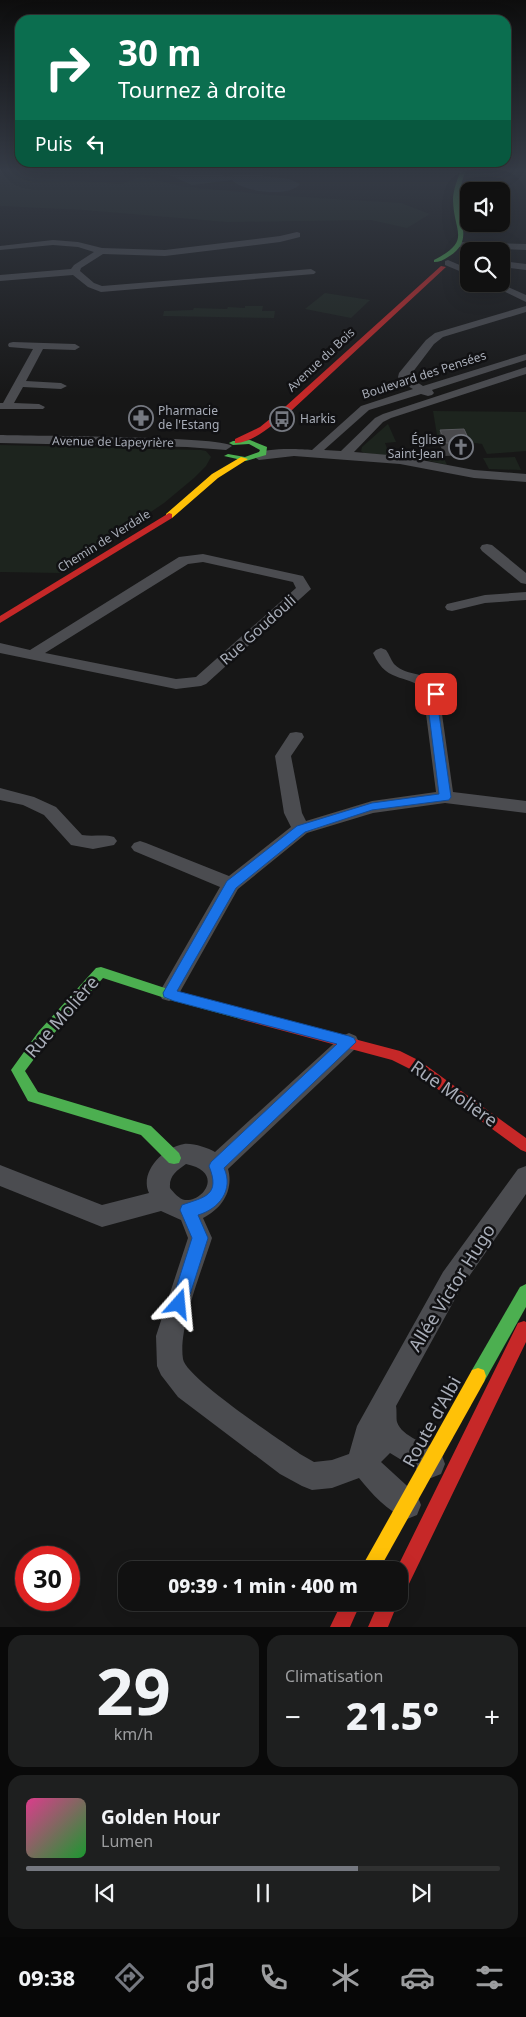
<!DOCTYPE html>
<html lang="fr">
<meta charset="utf-8">
<style>
body{margin:0;font-family:"Noto Sans",sans-serif;background:#1e1f1f;color:#f1f3f6;height:100vh;display:flex;flex-direction:column;font-size:19px;white-space:nowrap}
*{box-sizing:border-box;margin:0}
p{font-size:16px;color:#9c9d9f}
.icon{flex:none;width:28px;height:28px;fill:none;stroke:currentColor;stroke-width:2;stroke-linecap:round;stroke-linejoin:round}
.map{position:relative;height:1627px;overflow:hidden}
.sheet{display:flex;flex-direction:column;gap:8px;padding:8px;background:#090909;flex:1}
.sheet>*{flex:none}
.hud{position:absolute;left:15px;top:15px;width:496px;height:152px;border-radius:15px;box-shadow:0 5px 20px #0002,0 0 0 1px #303131;background:#0b6e4f;color:#fff;overflow:hidden}
.buttons{position:absolute;left:460px;top:182px;display:grid;gap:10px}
.buttons a{display:grid;place-items:center;width:50px;height:50px;border-radius:10px;background:#111;box-shadow:0 5px 20px #0002,0 0 0 1px #303131;font-size:25px}
.speed{position:absolute;left:15px;top:1546px;display:flex;gap:10px;font-size:25px;font-weight:700;text-align:center}
.speed>*{display:grid;place-content:center;width:65px;height:65px;border-radius:50%;background:#111;box-shadow:0 5px 20px #0002,0 0 0 1px #303131;line-height:1}
.speed .limit{border:8px solid #d22;background:#fff;color:#111}
.pin{position:absolute;display:grid;place-items:center;width:42px;height:42px;color:#fff;margin:-21px;border-radius:10px;box-shadow:0 2px 8px #0006}
.me{position:absolute;width:55px;margin:-28px;rotate:18deg;stroke-linejoin:round;filter:drop-shadow(0 0 4px #0008)}
.turn{display:flex;align-items:center;gap:18px;height:105px;padding:0 20px;font-size:22px}
.turn .icon{width:65px;height:65px;stroke-width:2.5}
.turn b{display:block;font-size:35px;line-height:42px}
.then{display:flex;align-items:center;height:48px;padding:0 20px;background:#0003;gap:10px;font-size:19px}
.big{font-size:38px;font-weight:800;line-height:1.1}
.sheet .card{flex:1;display:flex;flex-direction:column;justify-content:center;gap:8px;min-width:0;padding:0 18px;border-radius:15px;background:#1e1f1f}
.sheet .dial{align-items:center;gap:0}
.dial b{font-size:65px;line-height:1}
.song{display:flex;align-items:center;gap:15px}
.cover{width:60px;height:60px;border-radius:8px;background:linear-gradient(135deg,hsl(330 70% 55%),hsl(130 70% 35%))}
.played{height:5px;border-radius:2px;background:linear-gradient(90deg,#757880 70%,#303131 70%)}
.keys{display:flex;justify-content:space-around;direction:ltr}
.heat{display:flex;justify-content:space-between;align-items:center;font-size:28px;direction:ltr}
.sheet .tiles{flex:1;display:grid;gap:8px;grid-template-columns:1fr 1fr}
.card:last-child{grid-column:span 2}
.trip{position:absolute;left:118px;top:1561px;width:290px;height:50px;border-radius:15px;background:#111;box-shadow:0 5px 20px #0002,0 0 0 1px #303131;font-weight:800;line-height:50px;text-align:center}
.tabs{display:flex;height:80px;justify-content:space-around;align-items:center;background:#070707;color:#9c9d9f}
.tabs .icon{width:35px;height:35px}
.tabs .active{color:#757880}
.tabs b{font-size:22px;color:#f1f3f6}
.map>svg:first-child{display:block}
.green{fill:#1d241e}
.water{fill:#2a3239}
.lines{fill:none;stroke-linecap:round;stroke-linejoin:round}
.street{fill:#4b4c50;fill-rule:evenodd}
.fast{fill:#4caf50;fill-rule:evenodd}
.slow{fill:#ffc107;fill-rule:evenodd}
.jam{fill:#c62828;fill-rule:evenodd}
.wall{fill:#3d3d3f}
.building{fill:#49494c;stroke:#58595d}
.route{fill:#1a73e8;stroke:#114b97}
.labels{text-anchor:middle;stroke-width:5;stroke-linejoin:round;paint-order:stroke}
.far-street-label{font-size:12px;fill:#a8adb8;stroke:#111113}
.far-poi-label{font-size:12px;fill:#a8adb8;stroke:#111113;text-anchor:start}
.street-label{font-size:15px;fill:#a8adb8;stroke:#111113}
.near-street-label{font-size:18px;fill:#a8adb8;stroke:#111113}
</style>
<div class="map">
<svg width="526" height="1627" viewBox="0 0 526 1627">
<rect width="100%" height="100%" fill="#171717"/>
<g class="green">
<path d="M0,169H57L35,178L121,184L142,176L179,186L270,195L401,203L430,214L407,228L371,220L227,222L84,210L0,206Z"/>
<path d="M325,293L370,300L351,318L305,309Z"/>
<path d="M245,306H263L262,311H275L274,318L163,316L164,311L193,310L194,308L227,309L228,307L245,308Z"/>
<path d="M433,411L526,412V451L487,454L482,444L468,442L465,439L438,441Z"/>
<path d="M388,424L396,442L385,443L388,451L428,450L431,456H443L447,465L422,459L364,453L361,451L362,447Z"/>
<path d="M0,445L201,450L206,451L211,457L206,466L194,478L164,503L60,573L0,572Z"/>
<path d="M515,457L521,470L489,469L483,458Z"/>
</g>
<g class="water">
<path d="M82,169H145C126,173 100,181 82,169Z"/>
<path d="M153,169L184,171L211,169L225,176L259,173L264,176L289,179L300,184C289,198 243,192 232,180L192,185L172,176L159,173Z"/>
</g>
<g class="lines">
<g class="street">
<path d="M297,232L300,233V237L280,242L165,256L103,254L81,268L80,271L94,283L102,286L311,269L316,272L314,274L101,292L88,287L73,275L0,281V275L71,269L74,265L94,252L78,247L53,245L0,250V246L53,240L78,242L102,248L165,250L280,236Z"/>
<path d="M459,242L526,244V250L456,247L455,245Z"/>
<path d="M448,260L469,269V275L445,265V261Z"/>
<path d="M501,261L526,264V270L501,267Z"/>
<path d="M489,284H501L526,295V302Z"/>
<path d="M526,306V312L443,337L434,344L409,377L423,386L526,354V360L432,390L434,393L432,395L428,396L421,394L369,410L324,450L341,451L375,418L383,414L526,367V374L391,418L383,422L354,452L400,456L474,470L526,474V482L474,478L400,464L294,456L259,460L253,456C261,447 299,449 312,450L361,406L413,389L402,383L398,377L399,373L426,340L435,333Z"/>
<path d="M13,342L75,344L80,347L75,350L43,349L26,381L61,383L67,386L61,389L23,387L14,403L39,404L45,407L43,409H0V403H3L33,349L9,347L8,345L9,343Z"/>
<path d="M0,435C28,436 222,436 232,446L226,450L187,447L0,443Z"/>
<path d="M487,544L492,545L526,573V584L521,583L482,551L480,548L482,545Z"/>
<path d="M203,554L303,576L311,589L206,684L201,686L176,689L0,653V643L30,650L179,557ZM203,562L293,582L296,588L196,677L176,679L45,653L188,564Z"/>
<path d="M526,592V600L485,603L452,611L447,610L445,607L447,604L485,595Z"/>
<path d="M381,648L386,650C389,654 391,660 394,664C409,679 426,667 444,694L442,714L453,792L526,801V813L445,803L373,813L307,833L238,889L176,999L169,1001L162,999L159,993L220,887L134,851L131,847L134,843L140,841L146,843L229,876L291,827L284,813L275,756L290,733L296,732L302,733L304,737L291,756L302,813L306,821L372,801L436,792L426,714L428,694C410,671 388,687 373,653L376,650Z"/>
<path d="M0,788L34,797L56,807L82,835C93,837 104,834 114,837L117,841L114,845L93,849L71,845L44,815L23,805L0,800Z"/>
<path d="M349,1033L356,1036L359,1042L356,1048L228,1169C234,1190 222,1209 203,1218L212,1238C202,1270 178,1328 183,1359C186,1378 280,1440 300,1454L314,1462L332,1460L349,1454L357,1426L443,1272L518,1169L526,1166V1194L461,1288L396,1406C397,1411 396,1418 397,1422C402,1437 427,1444 440,1450L445,1464L441,1474L431,1478L390,1453L381,1462L417,1495L421,1505L417,1515L407,1519C387,1511 372,1494 359,1478L332,1488L312,1490L302,1486L280,1474L178,1397L161,1375L157,1366L156,1336L188,1238L181,1220L161,1211L102,1227L0,1186V1165L102,1205L149,1193C139,1172 164,1147 184,1144C193,1143 208,1148 215,1152L342,1036ZM186,1164C225,1172 203,1202 185,1200C179,1199 174,1193 170,1188C169,1176 176,1171 186,1164Z"/>
</g>
<g class="fast">
<path d="M461,169H466C463,179 459,189 459,200C459,223 474,242 448,257C444,260 439,262 434,262V260C472,240 454,234 453,200C453,189 458,179 461,169Z"/>
<path d="M250,440L267,447L266,455L246,461L224,456L228,454L245,457L259,452L260,450L249,444L233,445L229,443L233,441Z"/>
<path d="M101,967L174,991L244,1010L249,1011L251,1015L249,1019L244,1020L174,1001L103,978L49,1039L25,1071L38,1092L151,1126L179,1153L181,1158L179,1163L174,1164L169,1163L141,1135L28,1101L11,1070L39,1031L96,968Z"/>
<path d="M526,1284V1307L484,1382L478,1384L472,1382L470,1376L472,1370L520,1287Z"/>
</g>
<g class="slow">
<path d="M241,457L248,459L218,478L172,518H166V514L212,474Z"/>
<path d="M478,1368L484,1370L486,1376L484,1382L379,1570H360L472,1370Z"/>
</g>
<g class="jam">
<path d="M441,266L446,267L292,410C278,420 253,444 235,443V439L260,427L286,406Z"/>
<path d="M169,513L172,514V518L0,623V616Z"/>
<path d="M244,1010L400,1051L420,1061L526,1138V1152L521,1150L410,1069L392,1060L239,1019L237,1015L239,1011Z"/>
<path d="M524,1321L526,1322V1342L406,1590L399,1592V1570H396L518,1323Z"/>
<path d="M342,1602H361L350,1627H330Z"/>
<path d="M379,1602H398L388,1627H368Z"/>
</g>
</g>
<path class="wall" d="M440,430L470,442L468,455L445,456L439,443Z"/>
<path class="building" d="M464,429L470,442L446,443L440,430Z"/>
<linearGradient id="sky" x2="0" y2="1"><stop stop-color="#0d0d0d"/><stop offset="0.43" stop-color="#363c47"/><stop offset="1" stop-color="#363c47" stop-opacity="0"/></linearGradient>
<rect width="526" height="397" fill="url(#sky)"/>
<path class="route" d="M432,691H436L441,694L439,714L451,797L449,800L372,810L305,832L236,888L177,991L349,1036L354,1038L356,1042L224,1168C234,1190 219,1209 198,1215L208,1238L187,1304L185,1309L179,1311L173,1309L171,1304L192,1238L180,1210L182,1205C204,1197 221,1196 209,1166L211,1162L337,1044L174,1001L164,997L163,993L227,881L297,826L372,803L439,794L429,714Z"/>
<defs>
<symbol id="pharmacy-ring" viewBox="-11 -11 22 22"><circle r="9.5" fill="#111113" stroke="#757880" stroke-width="1.5"/><path d="M-2-6h4v4h4v4h-4v4h-4v-4h-4v-4h4Z" fill="#757880"/></symbol>
<symbol id="bus-ring" viewBox="-11 -11 22 22"><circle r="9.5" fill="#111113" stroke="#757880" stroke-width="1.5"/><path d="M-5-6H5V4H4V6H2V4H-2V6H-4V4H-5ZM-3.5-4V0h7V-4ZM-3.5 1.2v1.5H-2V1.2ZM2 1.2v1.5H3.5V1.2Z" fill="#757880"/></symbol>
<symbol id="church-ring" viewBox="-11 -11 22 22"><circle r="9.5" fill="#111113" stroke="#757880" stroke-width="1.5"/><path d="M-1.2-6h2.4v3.5h3.3v2.4h-3.3V6h-2.4V-.1h-3.3v-2.4h3.3Z" fill="#757880"/></symbol>
</defs>
<g fill-rule="evenodd">
<use href="#pharmacy-ring" x="127" y="404" width="28" height="28"/>
<use href="#bus-ring" x="268" y="405" width="28" height="28"/>
<use href="#church-ring" x="447" y="433" width="28" height="28"/>
</g>
<g class="labels">
<g class="far-street-label">
<text transform="translate(321 360) rotate(-43)" y="4">Avenue du Bois</text>
<text transform="translate(424 375) rotate(-18)" y="4">Boulevard des Pensées</text>
<text transform="translate(113 442) rotate(1)" y="4">Avenue de Lapeyrière</text>
<text transform="translate(104 541) rotate(-32)" y="4">Chemin de Verdale</text>
</g>
<g class="far-poi-label">
<text x="158" y="415">Pharmacie<tspan x="158" dy="14">de l'Estang</tspan></text>
<text x="300" y="423">Harkis</text>
<text x="444" y="444" text-anchor="end">Église<tspan x="444" dy="14">Saint-Jean</tspan></text>
</g>
<g class="street-label">
<text transform="translate(258 630) rotate(-42)" y="5">Rue Goudouli</text>
</g>
<g class="near-street-label">
<text transform="translate(62 1017) rotate(-49)" y="6">Rue Molière</text>
<text transform="translate(454 1094) rotate(35)" y="6">Rue Molière</text>
<text transform="translate(452 1288) rotate(-58)" y="6">Allée Victor Hugo</text>
<text transform="translate(432 1422) rotate(-61)" y="6">Route d'Albi</text>
</g>
</g>
</svg>
<div class="buttons">
<a><svg class="icon" aria-label="sound" viewBox="0 0 24 24"><path d="M4 9h4l5-4v14l-5-4H4zM17 9q2 3 0 6"/></svg></a>
<a><svg class="icon" aria-label="search" viewBox="0 0 24 24"><circle cx="10" cy="10" r="6"/><path d="M15 15l6 6"/></svg></a>
</div>
<div class="speed"><div class="limit">30</div></div>
<div class="pin" style="left:436px;top:694px;background:#d93025"><svg class="icon" aria-label="arrive" viewBox="0 0 24 24"><path d="M6 21V4h12l-3 4 3 4H6"/></svg></div>
<svg class="me" style="left:179px;top:1304px" viewBox="-20 -20 40 40"><path d="M0-17L14 15 0 8-14 15z" fill="#1a73e8" stroke="#fff" stroke-width="4"/></svg>
<div class="trip">09:39 · 1 min · 400 m</div>
<div class="hud">
<div class="turn"><svg class="icon" aria-label="right" viewBox="0 0 24 24"><path d="M7 20v-9h11M14 6l5 5-5 5"/></svg><div><b>30 m</b>Tournez à droite</div></div>
<div class="then">Puis<svg class="icon" aria-label="left" viewBox="0 0 24 24"><path d="M17 20v-9H6M10 6l-5 5 5 5"/></svg></div>
</div>
</div>
<section class="sheet">
<div class="tiles">
<div class="card dial"><b>29</b><p>km/h</p></div>
<div class="card"><p>Climatisation</p>
<div class="heat"><a>−</a><b class="big">21.5°</b><a>+</a></div>
</div>
<div class="card">
<div class="song"><i class="cover"></i><div><b>Golden Hour</b><p>Lumen</p></div></div>
<div class="played"></div>
<div class="keys"><svg class="icon" aria-label="previous" viewBox="0 0 24 24"><path d="M18 5L8 12l10 7zM5 5v14"/></svg><svg class="icon" aria-label="pause" viewBox="0 0 24 24"><path d="M8 5v14M16 5v14"/></svg><svg class="icon" aria-label="next" viewBox="0 0 24 24"><path d="M6 5l10 7-10 7zM19 5v14"/></svg></div>
</div>
</div>
</section>
<nav class="tabs">
<b>09:38</b>
<svg class="icon active" aria-label="directions" viewBox="0 0 24 24"><path d="M12 3l9 9-9 9-9-9zM9 14v-3h6M13 9l2 2-2 2"/></svg>
<svg class="icon" aria-label="music" viewBox="0 0 24 24"><path d="M9 18V5l10-2v13"/><circle cx="6" cy="18" r="3"/><circle cx="16" cy="16" r="3"/></svg>
<svg class="icon" aria-label="phone" viewBox="0 0 24 24"><path d="M5 4h4l2 5-3 2q2 4 5 5l2-3 5 2v4C11 20 4 13 5 4z"/></svg>
<svg class="icon" aria-label="climate" viewBox="0 0 24 24"><path d="M12 3v18M4 7l16 10M4 17L20 7"/></svg>
<svg class="icon" aria-label="car" viewBox="0 0 24 24"><path d="M5 17H2v-5l4-1 3-4h7l3 4 3 1v5h-3M9 17h6M6 11h13"/><circle cx="7" cy="17" r="2"/><circle cx="17" cy="17" r="2"/></svg>
<svg class="icon" aria-label="filters" viewBox="0 0 24 24"><path d="M4 7h16M4 17h16"/><circle cx="9" cy="7" r="2"/><circle cx="15" cy="17" r="2"/></svg>
</nav>
